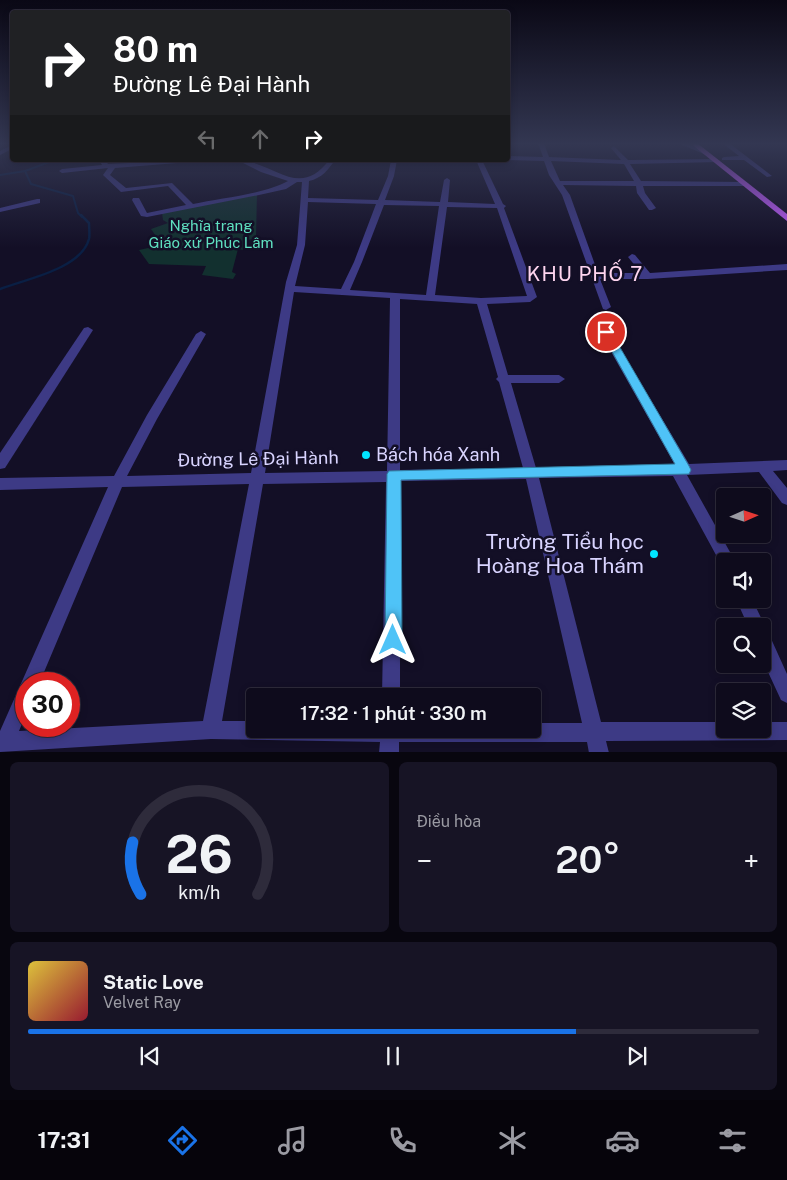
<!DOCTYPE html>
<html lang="vi">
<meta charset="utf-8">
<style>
body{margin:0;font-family:"Public Sans",sans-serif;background:#171425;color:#f1f3f6;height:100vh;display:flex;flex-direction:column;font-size:19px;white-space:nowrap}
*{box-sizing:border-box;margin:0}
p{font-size:16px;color:#9b9ba3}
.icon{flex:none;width:28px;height:28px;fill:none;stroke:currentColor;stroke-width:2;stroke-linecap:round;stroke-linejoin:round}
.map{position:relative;height:752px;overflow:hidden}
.details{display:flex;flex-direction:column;gap:10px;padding:10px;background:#08060f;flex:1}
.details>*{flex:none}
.top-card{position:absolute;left:10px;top:10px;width:500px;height:152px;border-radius:5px;box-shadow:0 2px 8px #0003,0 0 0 1px #2e2b3b;background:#202124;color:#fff;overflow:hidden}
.needle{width:32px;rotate:87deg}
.tools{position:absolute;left:716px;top:488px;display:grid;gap:10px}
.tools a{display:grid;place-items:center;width:55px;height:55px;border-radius:5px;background:#0e0b1c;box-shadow:0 2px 8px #0003,0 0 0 1px #2e2b3b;font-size:25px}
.speed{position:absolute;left:15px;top:672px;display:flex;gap:10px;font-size:25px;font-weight:700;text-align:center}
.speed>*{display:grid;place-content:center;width:65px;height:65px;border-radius:50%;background:#0e0b1c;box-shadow:0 2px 8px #0003,0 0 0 1px #2e2b3b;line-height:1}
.speed .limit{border:8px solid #d22;background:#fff;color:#111}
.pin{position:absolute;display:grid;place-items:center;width:42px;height:42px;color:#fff;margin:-21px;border:2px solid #fff;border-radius:50%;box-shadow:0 1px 5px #0007}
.me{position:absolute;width:55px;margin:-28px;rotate:0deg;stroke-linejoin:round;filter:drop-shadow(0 0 4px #0008)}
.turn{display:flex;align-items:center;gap:18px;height:105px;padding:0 20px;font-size:22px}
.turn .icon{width:65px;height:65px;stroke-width:2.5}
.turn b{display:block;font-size:35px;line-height:42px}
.lanes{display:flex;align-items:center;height:48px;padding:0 20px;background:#0003;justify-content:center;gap:25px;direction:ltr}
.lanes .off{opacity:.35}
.big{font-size:38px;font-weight:600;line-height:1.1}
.details .widget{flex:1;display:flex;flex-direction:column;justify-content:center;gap:8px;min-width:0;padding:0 18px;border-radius:8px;background:#171425}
.details .dial{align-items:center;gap:0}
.dial svg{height:130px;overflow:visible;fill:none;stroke:#2e2b3b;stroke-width:7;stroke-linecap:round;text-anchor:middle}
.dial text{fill:#f1f3f6;stroke:none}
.song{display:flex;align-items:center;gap:15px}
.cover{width:60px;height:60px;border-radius:8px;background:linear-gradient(135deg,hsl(50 70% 55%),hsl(350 70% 35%))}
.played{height:5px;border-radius:2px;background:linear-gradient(90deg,#1a73e8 75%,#2e2b3b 75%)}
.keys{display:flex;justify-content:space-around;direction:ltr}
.heat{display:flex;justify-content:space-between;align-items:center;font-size:28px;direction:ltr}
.details .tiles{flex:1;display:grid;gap:10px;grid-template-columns:1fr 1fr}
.widget:last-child{grid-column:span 2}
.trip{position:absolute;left:246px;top:688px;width:295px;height:50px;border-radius:5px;background:#0e0b1c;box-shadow:0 2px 8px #0003,0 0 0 1px #2e2b3b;font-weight:600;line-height:50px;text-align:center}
.menu{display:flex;height:80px;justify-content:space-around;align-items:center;background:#06040b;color:#9b9ba3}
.menu .icon{width:35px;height:35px}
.menu .on{color:#1a73e8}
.menu b{font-size:22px;color:#f1f3f6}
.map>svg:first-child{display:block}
.green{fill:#12302f}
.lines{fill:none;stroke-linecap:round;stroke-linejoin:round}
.stream-far1{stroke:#0a1f44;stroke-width:2}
.stream{stroke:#0a1f44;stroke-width:2.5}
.minor{fill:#3d3a85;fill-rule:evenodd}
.major{fill:#c25bff;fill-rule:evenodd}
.route{fill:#4fc3f7;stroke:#337fa1}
.poi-dot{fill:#00e5ff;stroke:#130f26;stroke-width:2}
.labels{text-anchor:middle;stroke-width:5;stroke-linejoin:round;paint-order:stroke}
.far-park-label{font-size:15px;fill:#5fe0c0;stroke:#130f26}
.poi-label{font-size:18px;fill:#d9d4ff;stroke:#130f26;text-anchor:start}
.street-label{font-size:18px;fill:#d9d4ff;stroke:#130f26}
.quarter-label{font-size:20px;letter-spacing:1px;fill:#ffd6f0;stroke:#130f26}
.near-poi-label{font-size:21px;fill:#d9d4ff;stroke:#130f26;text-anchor:end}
</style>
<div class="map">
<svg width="787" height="753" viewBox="0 0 787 753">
<rect width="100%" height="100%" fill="#130f26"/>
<path class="green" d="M257,194L256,238L244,241L243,250L238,249L232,272L236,274L233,279L202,275L206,266L149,264L139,250L162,245L151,229L168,223L163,220L162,213Z"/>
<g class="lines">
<g class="stream-far1">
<path d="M55,160L25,171L31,184L73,196L78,213L82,217"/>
<path d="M0,175L25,171"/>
</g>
<path class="stream" d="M0,289C26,279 81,269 89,239C90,234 89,228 89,223L81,215"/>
<g class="minor">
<path d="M538,143H544L549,157L621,160L611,148L614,146L628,160L717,159L720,161L719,162L630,164L641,181L745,182L749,184L745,186H643L645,193L656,208L652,210H649L637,193L636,186L563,185L570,195L598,273H641L628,257L632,254L635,255L650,273L787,264V270L648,279H600L611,307L606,310L603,309L562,195L549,175L544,161L508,160V156L543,157ZM551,161L624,164L634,181H560Z"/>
<path d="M678,143H686L711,154L706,155Z"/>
<path d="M722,143H729L772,176L767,177L744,160H722V158L724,157L739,156Z"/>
<path d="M12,145V149L0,155V151Z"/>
<path d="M99,160H105L108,164L193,160L190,162L115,168L110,175L126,188L172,183L193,204C220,198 265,194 288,181L261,172L237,160C272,160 299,201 329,160H335C328,170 322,178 309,181L308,198L378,200L388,176L391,160H397L394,176L385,200L440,202L444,180L447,178L450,180L448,202L495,204L476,160H482L503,204L506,206L504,208L537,297L530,302L487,304L508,375H559L565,379L559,383H511L536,468L675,465L601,334L611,327L616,330L612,335L689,464L787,460V470L773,471L787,488V505L782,503L759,472L687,475L735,561H725V567L722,566L673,476L539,478L601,722H725V729H762V722H787V740L606,741L609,753H589L587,742H399V753H379L380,742L211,739L0,752V731L108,487L0,490V478L114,476L147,415L196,334L201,331L206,334L157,419L127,476L251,473L286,282L297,245L302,182H297L286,189L259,195L147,217L141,216L132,200L133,198H139L147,213L186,205L168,186L121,192L103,175L108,168L62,173L59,171L62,169L102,165ZM308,202L376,204L354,262L341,289L295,286L305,245ZM384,205L439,206L426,295L350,290L362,262ZM447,207L497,208L527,296L481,298L435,295ZM294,292L390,298L387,471L265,473ZM400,299L477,304L498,377L496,379L499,382L523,468L400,470ZM526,479L582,723H532V729H255V721H222L263,484L386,482L382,696H400V481ZM249,484L203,721L19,731L26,714V684H39L122,487Z"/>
<path d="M37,199H40V203L0,212V208Z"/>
<path d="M88,327L93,330L5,468L0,469V453L84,328Z"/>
<path d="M736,599H752L765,626L764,630L768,632L787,674V703L781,700L762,659V626H748Z"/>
</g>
<path class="major" d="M690,143H697L787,214V221Z"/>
</g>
<linearGradient id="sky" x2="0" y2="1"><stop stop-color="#0a0815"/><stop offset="0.58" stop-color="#333752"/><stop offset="1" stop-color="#333752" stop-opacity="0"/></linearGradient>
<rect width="787" height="248" fill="url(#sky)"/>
<path class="route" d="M606,328L611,332L689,466L691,470L689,474L401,480L402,640L399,646L393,648L387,646L385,640L387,474L389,471L675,464L601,332Z"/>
<g class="poi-dot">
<circle cx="366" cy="455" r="5"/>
<circle cx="654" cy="554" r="5"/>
</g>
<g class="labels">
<g class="far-park-label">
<text x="211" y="231">Nghĩa trang<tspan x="211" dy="17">Giáo xứ Phúc Lâm</tspan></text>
</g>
<g class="poi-label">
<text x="376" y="461">Bách hóa Xanh</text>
</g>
<g class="street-label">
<text transform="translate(258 459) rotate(-1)" y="6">Đường Lê Đại Hành</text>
</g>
<g class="quarter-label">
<text x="585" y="281">KHU PHỐ 7</text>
</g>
<g class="near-poi-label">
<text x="644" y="549">Trường Tiểu học<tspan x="644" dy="24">Hoàng Hoa Thám</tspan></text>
</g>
</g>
</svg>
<div class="tools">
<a><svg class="needle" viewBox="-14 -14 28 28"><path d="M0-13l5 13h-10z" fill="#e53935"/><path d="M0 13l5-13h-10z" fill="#9b9ba3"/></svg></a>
<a><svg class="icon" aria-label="sound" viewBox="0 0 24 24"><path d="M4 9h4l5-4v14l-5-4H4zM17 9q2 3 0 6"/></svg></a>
<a><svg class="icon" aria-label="search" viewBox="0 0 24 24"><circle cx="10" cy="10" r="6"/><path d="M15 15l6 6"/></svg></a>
<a><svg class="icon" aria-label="layers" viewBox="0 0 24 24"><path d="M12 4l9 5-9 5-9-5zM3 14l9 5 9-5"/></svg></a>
</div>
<div class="speed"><div class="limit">30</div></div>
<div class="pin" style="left:606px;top:332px;background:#d93025"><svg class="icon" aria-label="arrive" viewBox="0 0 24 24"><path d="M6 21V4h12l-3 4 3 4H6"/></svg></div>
<svg class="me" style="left:393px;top:640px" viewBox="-20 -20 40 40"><path d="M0-17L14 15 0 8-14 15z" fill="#4fc3f7" stroke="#fff" stroke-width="4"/></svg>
<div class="trip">17:32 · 1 phút · 330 m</div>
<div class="top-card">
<div class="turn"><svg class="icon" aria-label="right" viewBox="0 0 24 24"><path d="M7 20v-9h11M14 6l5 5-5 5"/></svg><div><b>80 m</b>Đường Lê Đại Hành</div></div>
<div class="lanes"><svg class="icon off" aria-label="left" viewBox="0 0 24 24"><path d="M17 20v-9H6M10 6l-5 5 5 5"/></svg><svg class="icon off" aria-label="ahead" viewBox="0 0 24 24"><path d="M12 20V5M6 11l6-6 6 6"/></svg><svg class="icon" aria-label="right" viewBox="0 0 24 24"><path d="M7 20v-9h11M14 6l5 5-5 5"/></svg></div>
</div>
</div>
<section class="details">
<div class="tiles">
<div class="widget dial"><svg viewBox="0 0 100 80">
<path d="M14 69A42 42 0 1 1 86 69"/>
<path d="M14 69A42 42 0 0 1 9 37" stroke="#1a73e8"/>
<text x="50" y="56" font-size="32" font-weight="700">26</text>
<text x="50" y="72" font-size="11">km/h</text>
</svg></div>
<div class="widget"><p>Điều hòa</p>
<div class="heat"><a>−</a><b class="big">20°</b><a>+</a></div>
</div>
<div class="widget">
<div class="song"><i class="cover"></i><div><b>Static Love</b><p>Velvet Ray</p></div></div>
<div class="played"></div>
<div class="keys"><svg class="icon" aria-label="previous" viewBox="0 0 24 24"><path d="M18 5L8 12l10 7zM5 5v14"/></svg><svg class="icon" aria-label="pause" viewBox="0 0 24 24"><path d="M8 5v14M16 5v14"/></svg><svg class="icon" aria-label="next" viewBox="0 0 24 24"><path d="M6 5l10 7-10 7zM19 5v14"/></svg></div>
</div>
</div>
</section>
<nav class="menu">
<b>17:31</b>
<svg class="icon on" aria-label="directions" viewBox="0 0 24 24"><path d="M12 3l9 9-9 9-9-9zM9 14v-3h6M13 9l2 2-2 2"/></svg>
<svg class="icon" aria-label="music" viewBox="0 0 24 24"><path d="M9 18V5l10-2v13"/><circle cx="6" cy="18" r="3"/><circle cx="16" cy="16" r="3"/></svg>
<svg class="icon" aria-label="phone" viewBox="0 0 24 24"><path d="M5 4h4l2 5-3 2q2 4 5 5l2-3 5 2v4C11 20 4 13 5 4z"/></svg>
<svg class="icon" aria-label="climate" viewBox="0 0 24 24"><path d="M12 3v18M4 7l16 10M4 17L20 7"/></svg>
<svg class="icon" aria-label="car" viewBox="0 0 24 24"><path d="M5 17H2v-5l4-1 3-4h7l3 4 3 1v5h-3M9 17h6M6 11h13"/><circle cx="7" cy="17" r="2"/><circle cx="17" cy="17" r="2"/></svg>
<svg class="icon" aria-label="filters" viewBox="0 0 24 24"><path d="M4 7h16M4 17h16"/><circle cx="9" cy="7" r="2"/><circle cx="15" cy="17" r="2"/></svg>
</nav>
